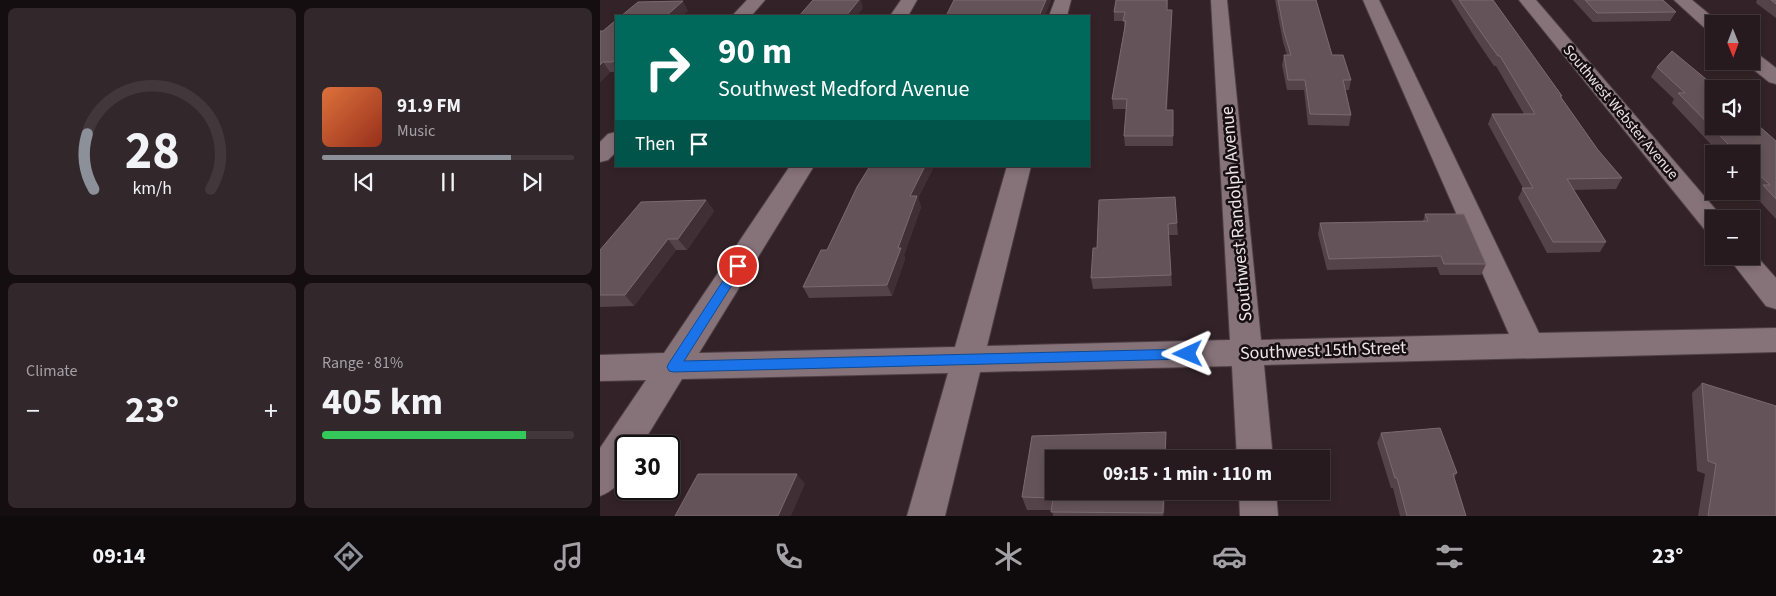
<!DOCTYPE html>
<meta charset="utf-8">
<style>
body{margin:0;font-family:"Source Sans 3",sans-serif;background:#32272b;color:#f1f3f6;height:100vh;display:flex;flex-direction:column;font-size:19px;white-space:nowrap}
*{box-sizing:border-box;margin:0}
p{font-size:16px;color:#a4a1a4}
.icon{flex:none;width:28px;height:28px;fill:none;stroke:currentColor;stroke-width:2;stroke-linecap:round;stroke-linejoin:round}
.map{position:relative;flex:1;overflow:hidden}
.panel{display:flex;flex-direction:column;gap:8px;padding:8px;background:#150e10;width:600px}
.panel>*{flex:none}
.hud{position:absolute;left:15px;top:15px;width:475px;height:152px;border-radius:0px;box-shadow:0 2px 8px #0003,0 0 0 1px #42383c;background:#00695c;color:#fff;overflow:hidden}
.needle{width:32px;rotate:179deg}
.controls{position:absolute;left:1105px;top:15px;display:grid;gap:10px}
.controls a{display:grid;place-items:center;width:55px;height:55px;border-radius:0px;background:#261a1e;box-shadow:0 2px 8px #0003,0 0 0 1px #42383c;font-size:25px}
.speed{position:absolute;left:15px;top:435px;display:flex;gap:10px;font-size:25px;font-weight:700;text-align:center}
.speed>*{display:grid;place-content:center;width:65px;height:65px;border-radius:50%;background:#261a1e;box-shadow:0 2px 8px #0003,0 0 0 1px #42383c;line-height:1}
.speed .limit{border:2px solid #111;border-radius:8px;background:#fff;color:#111}
.pin{position:absolute;display:grid;place-items:center;width:42px;height:42px;color:#fff;margin:-21px;border:2px solid #fff;border-radius:50%;box-shadow:0 1px 5px #0007}
.me{position:absolute;width:55px;margin:-28px;rotate:269deg;stroke-linejoin:round;filter:drop-shadow(0 0 4px #0008)}
.turn{display:flex;align-items:center;gap:18px;height:105px;padding:0 20px;font-size:22px}
.turn .icon{width:65px;height:65px;stroke-width:2.5}
.turn b{display:block;font-size:35px;line-height:42px}
.then{display:flex;align-items:center;height:48px;padding:0 20px;background:#0003;gap:10px;font-size:19px}
.big{font-size:38px;font-weight:700;line-height:1.1}
.panel .card{flex:1;display:flex;flex-direction:column;justify-content:center;gap:8px;min-width:0;padding:0 18px;border-radius:8px;background:#32272b}
.panel .dial{align-items:center;gap:0}
.dial svg{height:130px;overflow:visible;fill:none;stroke:#42383c;stroke-width:7;stroke-linecap:round;text-anchor:middle}
.dial text{fill:#f1f3f6;stroke:none}
.song{display:flex;align-items:center;gap:15px}
.cover{width:60px;height:60px;border-radius:8px;background:linear-gradient(135deg,hsl(20 70% 55%),hsl(10 70% 35%))}
.played{height:5px;border-radius:2px;background:linear-gradient(90deg,#8c9099 75%,#42383c 75%)}
.keys{display:flex;justify-content:space-around;direction:ltr}
.heat{display:flex;justify-content:space-between;align-items:center;font-size:28px;direction:ltr}
.charge{height:8px;border-radius:4px;background:linear-gradient(90deg,#34c759 81%,#42383c 0)}
.panel .tiles{flex:1;display:grid;gap:8px;grid-template-columns:repeat(2,1fr)}
.trip{position:absolute;left:445px;top:450px;width:285px;height:50px;border-radius:0px;background:#261a1e;box-shadow:0 2px 8px #0003,0 0 0 1px #42383c;font-weight:700;line-height:50px;text-align:center}
.tabs{display:flex;height:80px;justify-content:space-around;align-items:center;background:#0f0a0c;color:#a4a1a4}
.tabs .icon{width:35px;height:35px}
.tabs .current{color:#8c9099}
.tabs b{font-size:22px;color:#f1f3f6}
main{display:flex;flex:1;min-height:0}
.map>svg:first-child{display:block}
.lines{fill:none;stroke-linecap:round;stroke-linejoin:round}
.minor-casing{stroke:#4e4044;stroke-width:2}
.minor{fill:#867379;fill-rule:evenodd}
.wall{fill:#544348}
.shaded-wall{fill:#402f34}
.building{fill:#645459;stroke:#7a6b6f}
.route{fill:#1a73e8;stroke:#114b97}
.labels{text-anchor:middle;stroke-width:5;stroke-linejoin:round;paint-order:stroke}
.far-street-label{font-size:15px;fill:#eee3e6;stroke:#160f11}
.street-label{font-size:18px;fill:#eee3e6;stroke:#160f11}
</style>
<main>
<section class="panel">
<div class="tiles">
<div class="card dial"><svg viewBox="0 0 100 80">
<path d="M14 69A42 42 0 1 1 86 69"/>
<path d="M14 69A42 42 0 0 1 10 35" stroke="#8c9099"/>
<text x="50" y="56" font-size="32" font-weight="700">28</text>
<text x="50" y="72" font-size="11">km/h</text>
</svg></div>
<div class="card">
<div class="song"><i class="cover"></i><div><b>91.9 FM</b><p>Music</p></div></div>
<div class="played"></div>
<div class="keys"><svg class="icon" aria-label="previous" viewBox="0 0 24 24"><path d="M18 5L8 12l10 7zM5 5v14"/></svg><svg class="icon" aria-label="pause" viewBox="0 0 24 24"><path d="M8 5v14M16 5v14"/></svg><svg class="icon" aria-label="next" viewBox="0 0 24 24"><path d="M6 5l10 7-10 7zM19 5v14"/></svg></div>
</div>
<div class="card"><p>Climate</p>
<div class="heat"><a>−</a><b class="big">23°</b><a>+</a></div>
</div>
<div class="card"><p>Range · 81%</p><b class="big">405 km</b><div class="charge"></div></div>
</div>
</section>
<div class="map">
<svg width="1176" height="516" viewBox="0 0 1176 516">
<rect width="100%" height="100%" fill="#332328"/>
<g class="lines">
<defs>
<g id="minor">
<path d="M147,0H165L151,16H132Z"/>
<path d="M301,0H317L308,16H290Z"/>
<path d="M455,0H471L467,16H449Z"/>
<path d="M611,0H627L661,340L909,334L763,0H779L939,333L1176,328V352L664,365L673,459H637L632,366L380,372L345,516H307L348,373L82,379L41,446H26C26,470 24,487 0,496V448L46,380L0,381V355L64,353L190,166H214L99,353L355,347L407,166H431L387,346L630,340Z"/>
<path d="M919,0H936L1123,218L1114,219V233L1105,230Z"/>
<path d="M1074,0H1092L1121,24H1114V32L1108,31Z"/>
<path d="M1151,52L1158,54L1176,68V84L1169,82L1144,62L1151,61Z"/>
<path d="M16,132V152L8,160L0,162V142L8,134Z"/>
<path d="M1151,250L1176,278V309L1166,306L1127,256H1151Z"/>
<path d="M639,491H676L678,516H640Z"/>
</g>
</defs>
<use href="#minor" class="minor-casing"/>
<use href="#minor" class="minor"/>
</g>
<g class="wall">
<path d="M568,0L567,10L572,19L567,110H573V146H525L524,136L526,109H513L512,99L524,30V21H514V12Z"/>
<path d="M675,0H716L732,55L751,80L749,90H745L751,115L749,126L708,125L704,90H687L682,65L684,55H687L683,42Z"/>
<path d="M851,0H893L962,96L961,98L998,150L1022,178L1016,189L973,190L1006,242L1000,252L947,253L918,198L923,188L888,124L892,114H924L896,66H894L875,38Z"/>
<path d="M973,0H1063L1076,12L1070,21L993,22Z"/>
<path d="M1157,0H1176V18L1156,3Z"/>
<path d="M16,20V72H10L0,82L3,31Z"/>
<path d="M1057,67L1176,141V219L1155,196L1158,193L1151,186V154H1120L1072,103L1074,99L1051,77Z"/>
<path d="M270,166H334L318,198L321,207L304,255L305,259L292,296L209,298L203,287L227,250Z"/>
<path d="M106,200L114,211L87,250H76L34,306L0,307V250Z"/>
<path d="M499,200L577,223L578,235H569L572,286L493,289L491,278L497,248Z"/>
<path d="M825,214L886,264L881,275H840L837,267L727,270L718,234L720,223L823,221Z"/>
<path d="M1102,383L1176,516H1098L1105,474L1097,471L1092,393Z"/>
<path d="M566,432V446L454,491H565L564,516H453L452,510H427L422,497Z"/>
<path d="M781,433L857,473L854,478L866,516H800L793,488H791L777,443Z"/>
</g>
<g class="shaded-wall">
<path d="M259,0H261L263,8L257,16H246Z"/>
<path d="M446,0H451V1L445,16H439Z"/>
<path d="M83,1L88,11L82,16H66Z"/>
<path d="M572,10V19L566,120V110Z"/>
<path d="M16,59V67L13,62Z"/>
<path d="M3,62L10,72L0,82V65Z"/>
<path d="M325,166H334L318,198L321,207L304,255L305,259L292,296L287,285L298,248L310,196Z"/>
<path d="M106,200L114,211L87,250L78,239Z"/>
<path d="M68,239L76,250L34,306L25,295Z"/>
<path d="M566,432V459H565Z"/>
<path d="M197,474L205,484L191,516H178Z"/>
<path d="M564,491H565L564,516H563Z"/>
</g>
<g class="building">
<path d="M213,0H259L246,16H199Z"/>
<path d="M354,0H446L439,16H346Z"/>
<path d="M516,0H567V10H572L566,110H573V136H524L527,99H512L526,21H523L525,12H514Z"/>
<path d="M678,0H716L732,55H743L751,80H743L751,115L710,114L705,80H688L684,55H691L684,32Z"/>
<path d="M859,0H893L962,96H960L998,150L1022,178L967,179L1006,242H953L922,188H933L892,114H935L900,56H898L878,28Z"/>
<path d="M985,0H1063L1076,12L997,13Z"/>
<path d="M1171,0H1176V4Z"/>
<path d="M83,1L66,16H21L38,2Z"/>
<path d="M16,20V59L13,62H3L0,65V31H3Z"/>
<path d="M1072,51L1118,89H1114V126H1151V119L1176,141V199L1163,185H1170L1151,167V154H1138L1078,93H1085L1057,67Z"/>
<path d="M270,166H325L310,196H317L298,248H301L287,285L203,287L221,250H227L257,187Z"/>
<path d="M575,197L577,223L568,224L571,275L491,278L493,248H497L499,200Z"/>
<path d="M106,200L78,239H68L25,295H0V250L41,202Z"/>
<path d="M825,214H864L886,264H844L841,256L729,259L720,223L828,221Z"/>
<path d="M1102,383L1176,406V516H1108L1116,464L1108,461Z"/>
<path d="M840,428L857,473L853,474L866,516H807L797,478H795L781,433Z"/>
<path d="M566,432L565,459H454V491H564L563,513L451,512L453,498L422,497L432,436Z"/>
<path d="M98,474H197L178,516H75Z"/>
</g>
<path class="route" d="M138,262L144,266L84,361L588,349L592,350L594,354L592,358L588,359L74,372L69,371L67,367L69,363L134,264Z"/>
<g class="labels">
<g class="far-street-label">
<text transform="translate(1021 112) rotate(50)" y="5">Southwest Webster Avenue</text>
</g>
<g class="street-label">
<text transform="translate(636 214) rotate(-95)" y="6">Southwest Randolph Avenue</text>
<text transform="translate(723 350) rotate(-2)" y="6">Southwest 15th Street</text>
</g>
</g>
</svg>
<div class="controls">
<a><svg class="needle" viewBox="-14 -14 28 28"><path d="M0-13l5 13h-10z" fill="#e53935"/><path d="M0 13l5-13h-10z" fill="#a4a1a4"/></svg></a>
<a><svg class="icon" aria-label="sound" viewBox="0 0 24 24"><path d="M4 9h4l5-4v14l-5-4H4zM17 9q2 3 0 6"/></svg></a>
<a>+</a>
<a>−</a>
</div>
<div class="speed"><div class="limit">30</div></div>
<div class="pin" style="left:138px;top:266px;background:#d93025"><svg class="icon" aria-label="arrive" viewBox="0 0 24 24"><path d="M6 21V4h12l-3 4 3 4H6"/></svg></div>
<svg class="me" style="left:588px;top:354px" viewBox="-20 -20 40 40"><path d="M0-17L14 15 0 8-14 15z" fill="#1a73e8" stroke="#fff" stroke-width="4"/></svg>
<div class="trip">09:15 · 1 min · 110 m</div>
<div class="hud">
<div class="turn"><svg class="icon" aria-label="right" viewBox="0 0 24 24"><path d="M7 20v-9h11M14 6l5 5-5 5"/></svg><div><b>90 m</b>Southwest Medford Avenue</div></div>
<div class="then">Then<svg class="icon" aria-label="arrive" viewBox="0 0 24 24"><path d="M6 21V4h12l-3 4 3 4H6"/></svg></div>
</div>
</div>
</main>
<nav class="tabs">
<b>09:14</b>
<svg class="icon current" aria-label="directions" viewBox="0 0 24 24"><path d="M12 3l9 9-9 9-9-9zM9 14v-3h6M13 9l2 2-2 2"/></svg>
<svg class="icon" aria-label="music" viewBox="0 0 24 24"><path d="M9 18V5l10-2v13"/><circle cx="6" cy="18" r="3"/><circle cx="16" cy="16" r="3"/></svg>
<svg class="icon" aria-label="phone" viewBox="0 0 24 24"><path d="M5 4h4l2 5-3 2q2 4 5 5l2-3 5 2v4C11 20 4 13 5 4z"/></svg>
<svg class="icon" aria-label="climate" viewBox="0 0 24 24"><path d="M12 3v18M4 7l16 10M4 17L20 7"/></svg>
<svg class="icon" aria-label="car" viewBox="0 0 24 24"><path d="M5 17H2v-5l4-1 3-4h7l3 4 3 1v5h-3M9 17h6M6 11h13"/><circle cx="7" cy="17" r="2"/><circle cx="17" cy="17" r="2"/></svg>
<svg class="icon" aria-label="filters" viewBox="0 0 24 24"><path d="M4 7h16M4 17h16"/><circle cx="9" cy="7" r="2"/><circle cx="15" cy="17" r="2"/></svg>
<b>23°</b>
</nav>
